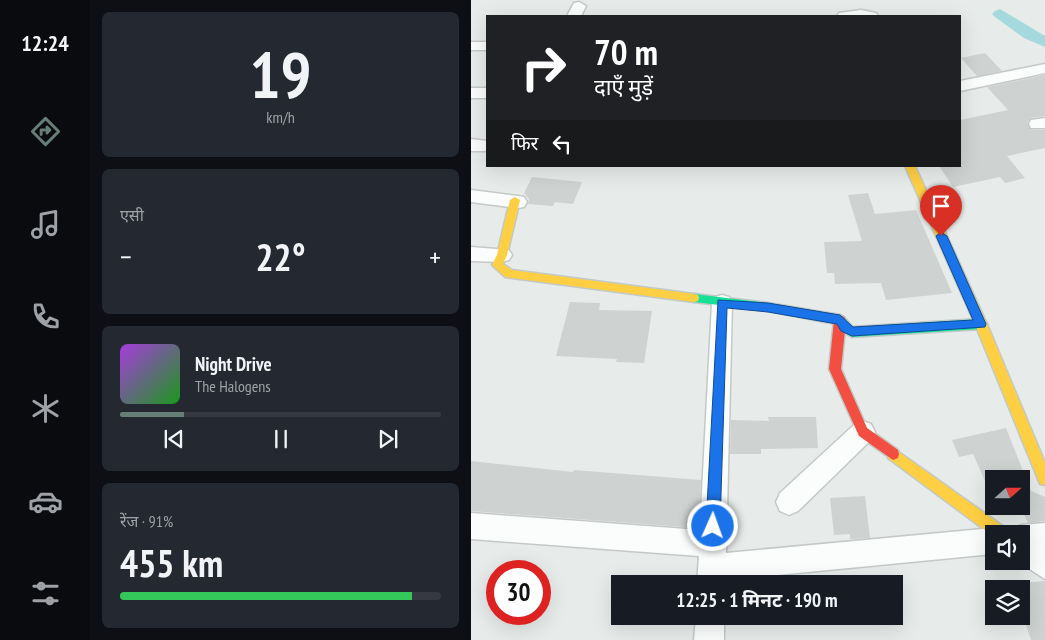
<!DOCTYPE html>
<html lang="hi">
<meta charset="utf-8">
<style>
body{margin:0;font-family:"PT Sans Narrow","Noto Sans Devanagari",sans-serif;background:#242831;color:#f1f3f6;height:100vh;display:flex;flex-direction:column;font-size:19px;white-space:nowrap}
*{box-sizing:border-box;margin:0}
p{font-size:16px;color:#9ea1a6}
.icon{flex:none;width:28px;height:28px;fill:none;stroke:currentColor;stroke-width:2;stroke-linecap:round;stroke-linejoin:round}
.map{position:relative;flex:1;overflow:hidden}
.details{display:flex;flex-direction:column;gap:12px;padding:12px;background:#0d0f14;width:381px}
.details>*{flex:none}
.top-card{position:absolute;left:15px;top:15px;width:475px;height:152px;border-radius:0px;box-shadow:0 5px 20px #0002;background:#202124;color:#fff;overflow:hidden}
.needle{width:32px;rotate:69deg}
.fabs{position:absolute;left:514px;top:470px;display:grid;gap:10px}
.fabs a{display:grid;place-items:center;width:45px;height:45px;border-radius:0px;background:#171b24;box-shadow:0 5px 20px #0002;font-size:25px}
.speed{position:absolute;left:15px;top:560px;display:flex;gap:10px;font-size:25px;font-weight:700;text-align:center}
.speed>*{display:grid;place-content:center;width:65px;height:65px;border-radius:50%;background:#171b24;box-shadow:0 5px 20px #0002;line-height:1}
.speed .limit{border:8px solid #d22;background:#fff;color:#111}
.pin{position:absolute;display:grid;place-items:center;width:42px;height:42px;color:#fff;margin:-51px -21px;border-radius:50% 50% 50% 0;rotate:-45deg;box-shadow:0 0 5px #0007}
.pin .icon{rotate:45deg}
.me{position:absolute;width:55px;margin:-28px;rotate:2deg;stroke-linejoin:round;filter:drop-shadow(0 0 4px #0008)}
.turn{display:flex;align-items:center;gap:18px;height:105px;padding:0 25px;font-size:22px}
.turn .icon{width:65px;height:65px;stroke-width:2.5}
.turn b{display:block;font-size:35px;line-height:42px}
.then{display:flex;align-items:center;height:48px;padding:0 25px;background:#0003;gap:10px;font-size:19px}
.big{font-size:38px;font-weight:700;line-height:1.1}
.details .widget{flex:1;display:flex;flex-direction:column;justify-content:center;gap:8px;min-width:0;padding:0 18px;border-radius:8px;background:#242831}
.details .dial{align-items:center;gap:0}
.dial b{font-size:65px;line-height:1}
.song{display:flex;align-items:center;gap:15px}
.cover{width:60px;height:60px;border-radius:8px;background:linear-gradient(135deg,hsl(280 70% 55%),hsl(120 70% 35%))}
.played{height:5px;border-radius:2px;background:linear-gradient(90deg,#677e76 20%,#363941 20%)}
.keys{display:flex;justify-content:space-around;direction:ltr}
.heat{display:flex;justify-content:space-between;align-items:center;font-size:28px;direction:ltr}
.charge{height:8px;border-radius:4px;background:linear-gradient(90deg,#34c759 91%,#363941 0)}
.trip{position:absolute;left:140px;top:575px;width:292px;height:50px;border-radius:0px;background:#171b24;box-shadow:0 5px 20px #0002;font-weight:700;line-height:50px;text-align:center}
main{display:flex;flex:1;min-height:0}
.dock{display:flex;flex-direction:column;width:90px;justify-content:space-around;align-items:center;background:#090b0e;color:#9ea1a6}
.dock .icon{width:35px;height:35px}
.dock .selected{color:#677e76}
.dock b{font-size:22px;color:#f1f3f6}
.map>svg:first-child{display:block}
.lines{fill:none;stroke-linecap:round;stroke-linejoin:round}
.canal{fill:#a5d9dd;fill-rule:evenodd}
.building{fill:#ced3d1}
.street-casing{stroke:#c4c9c7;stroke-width:3}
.fast-casing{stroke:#c2cac7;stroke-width:3}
.slow-casing{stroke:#c2cac7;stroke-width:3}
.jam-casing{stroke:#c2cac7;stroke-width:3}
.street{fill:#fbfcfc;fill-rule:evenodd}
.fast{fill:#16e098;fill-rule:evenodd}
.slow{fill:#ffcf43;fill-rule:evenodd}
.jam{fill:#f24e42;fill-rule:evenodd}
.route{fill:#1a73e8;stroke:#114b97}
</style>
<main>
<nav class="dock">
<b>12:24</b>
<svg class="icon selected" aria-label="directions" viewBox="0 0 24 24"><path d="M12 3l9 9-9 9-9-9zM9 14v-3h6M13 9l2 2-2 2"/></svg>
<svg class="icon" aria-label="music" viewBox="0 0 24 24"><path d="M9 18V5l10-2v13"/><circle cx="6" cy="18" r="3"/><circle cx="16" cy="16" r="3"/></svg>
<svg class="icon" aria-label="phone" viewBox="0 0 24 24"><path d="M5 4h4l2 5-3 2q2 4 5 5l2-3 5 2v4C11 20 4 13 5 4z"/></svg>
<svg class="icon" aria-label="climate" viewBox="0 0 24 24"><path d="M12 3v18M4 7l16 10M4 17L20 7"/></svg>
<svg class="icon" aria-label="car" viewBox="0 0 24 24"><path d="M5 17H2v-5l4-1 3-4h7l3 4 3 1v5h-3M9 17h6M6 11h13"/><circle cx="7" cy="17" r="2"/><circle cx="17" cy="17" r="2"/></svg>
<svg class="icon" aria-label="filters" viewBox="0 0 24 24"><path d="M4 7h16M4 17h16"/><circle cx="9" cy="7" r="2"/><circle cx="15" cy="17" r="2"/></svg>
</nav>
<section class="details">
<div class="widget dial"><b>19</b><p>km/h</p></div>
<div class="widget"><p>एसी</p>
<div class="heat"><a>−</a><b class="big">22°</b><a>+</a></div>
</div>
<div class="widget">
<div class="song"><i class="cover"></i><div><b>Night Drive</b><p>The Halogens</p></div></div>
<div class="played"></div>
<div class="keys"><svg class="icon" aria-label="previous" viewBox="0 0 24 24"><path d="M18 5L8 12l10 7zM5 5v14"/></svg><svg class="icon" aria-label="pause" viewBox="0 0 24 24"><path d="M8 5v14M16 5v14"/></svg><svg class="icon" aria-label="next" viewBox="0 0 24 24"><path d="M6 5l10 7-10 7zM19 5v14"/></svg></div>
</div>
<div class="widget"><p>रेंज · 91%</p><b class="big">455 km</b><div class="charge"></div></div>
</section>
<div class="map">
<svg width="574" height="640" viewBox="0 0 574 640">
<rect width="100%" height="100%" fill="#e7ecea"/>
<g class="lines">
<path class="canal" d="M529,9L574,36V47L553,38L524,17L521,14L524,11Z"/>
</g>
<g class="building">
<path d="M514,53L531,71L506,76L490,58Z"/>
<path d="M574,75V116L560,118L556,123L560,130H574V148L536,156L554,178L534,183L529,177L482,187L468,166H489V120L537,110L516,87Z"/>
<path d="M61,177L111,182L102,204L84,202L82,206L57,204L58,199L53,193Z"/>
<path d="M397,193L404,214L445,210L481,293L415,300L410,283L364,284L363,273H356L353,242L391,241L377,195Z"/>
<path d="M99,302L129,303L128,310L181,311L173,363L145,362L146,359L85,356Z"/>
<path d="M297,417H345L347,448L290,449V454H259L260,420L298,421Z"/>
<path d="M535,428L560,491L574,497V521L557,523L549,506L550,479H536L535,476L514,481L502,454L488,457L481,440Z"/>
<path d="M0,461L102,472L103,470L230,480L227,528L0,511Z"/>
<path d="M394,496L399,538L379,539V534L363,535L359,498Z"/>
<path d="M574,581V640H560L550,610V583Z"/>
</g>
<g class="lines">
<defs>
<g id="street">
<path d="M108,2L115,6L110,16H96L103,3Z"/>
<path d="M390,10L405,13L407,16H366L368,13Z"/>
<rect x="0" y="42" width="16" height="8"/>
<path d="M574,64V73L489,91V81Z"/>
<rect x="0" y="88" width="16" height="10"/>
<path d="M574,118V128H560L558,124L560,120Z"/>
<path d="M0,139L16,141V151H0Z"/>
<path d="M0,190L47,196L53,197L56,202L53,207L47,208L0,202Z"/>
<path d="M0,247L38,250L41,255L38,260L31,262L0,261Z"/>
<path d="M251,295L258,297L261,303L255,553L522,528L532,534H522V554L254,580V584H226L228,556L0,539V513L229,530L241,303L244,297Z"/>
<path d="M392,421L400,424L404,432L400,440L327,511L318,515L309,511L305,502L309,493L384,424Z"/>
<path d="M574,523V579L546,561H550V534H538L541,529L550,525Z"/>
<path d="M225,616H253V640H223Z"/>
</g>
<path id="fast" d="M223,294L297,303L369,315C375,317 377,324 382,327L510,319L514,321L516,324L514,327L510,329L381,337L370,331L365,324L297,311L223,302L219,301L218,298L219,295Z"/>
<g id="slow">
<path d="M434,166H444L516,324L574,463V485L569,484L504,324Z"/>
<path d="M44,197L49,200L36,255L32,264L41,270L223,294L227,295L228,298L227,301L223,302L34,277L21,265L26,255L39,200Z"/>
<path d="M422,448L536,529L538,534H522V536L417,458L416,454L417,450Z"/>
</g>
<path id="jam" d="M369,315L373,317L375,320L370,369L396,428L427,450L428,454L427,458L422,460L388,436L358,369L363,320L365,317Z"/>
</defs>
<use href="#street" class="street-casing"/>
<use href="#fast" class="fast-casing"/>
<use href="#slow" class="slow-casing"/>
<use href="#jam" class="jam-casing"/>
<use href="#street" class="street"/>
<use href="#fast" class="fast"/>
<use href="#slow" class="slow"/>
<use href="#jam" class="jam"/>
</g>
<path class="route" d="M470,232L476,236L515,324L514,327L381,336L370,331L366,324L297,312L256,308L249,526L247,531L242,533L237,531L235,526L247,300L297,303L369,315L382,327L502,320L465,236Z"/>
</svg>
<div class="fabs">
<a><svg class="needle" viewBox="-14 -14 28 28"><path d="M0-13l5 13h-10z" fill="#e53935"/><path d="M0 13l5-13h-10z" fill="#9ea1a6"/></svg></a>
<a><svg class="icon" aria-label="sound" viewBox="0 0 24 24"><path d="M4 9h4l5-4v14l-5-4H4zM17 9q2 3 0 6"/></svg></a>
<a><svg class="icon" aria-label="layers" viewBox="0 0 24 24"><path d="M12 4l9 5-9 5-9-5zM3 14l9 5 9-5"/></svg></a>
</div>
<div class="speed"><div class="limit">30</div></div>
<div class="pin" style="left:470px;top:236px;background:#d93025"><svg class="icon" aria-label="arrive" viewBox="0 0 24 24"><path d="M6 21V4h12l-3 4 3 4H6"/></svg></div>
<svg class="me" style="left:242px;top:526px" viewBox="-20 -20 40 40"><circle r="17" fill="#1a73e8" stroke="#fff" stroke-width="3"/><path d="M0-11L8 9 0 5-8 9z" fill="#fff"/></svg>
<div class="trip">12:25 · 1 मिनट · 190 m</div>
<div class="top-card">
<div class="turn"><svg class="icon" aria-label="right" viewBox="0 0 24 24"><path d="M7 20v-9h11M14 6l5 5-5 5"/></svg><div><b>70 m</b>दाएँ मुड़ें</div></div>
<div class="then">फिर<svg class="icon" aria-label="left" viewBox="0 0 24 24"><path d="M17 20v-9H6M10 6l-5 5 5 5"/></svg></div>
</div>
</div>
</main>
